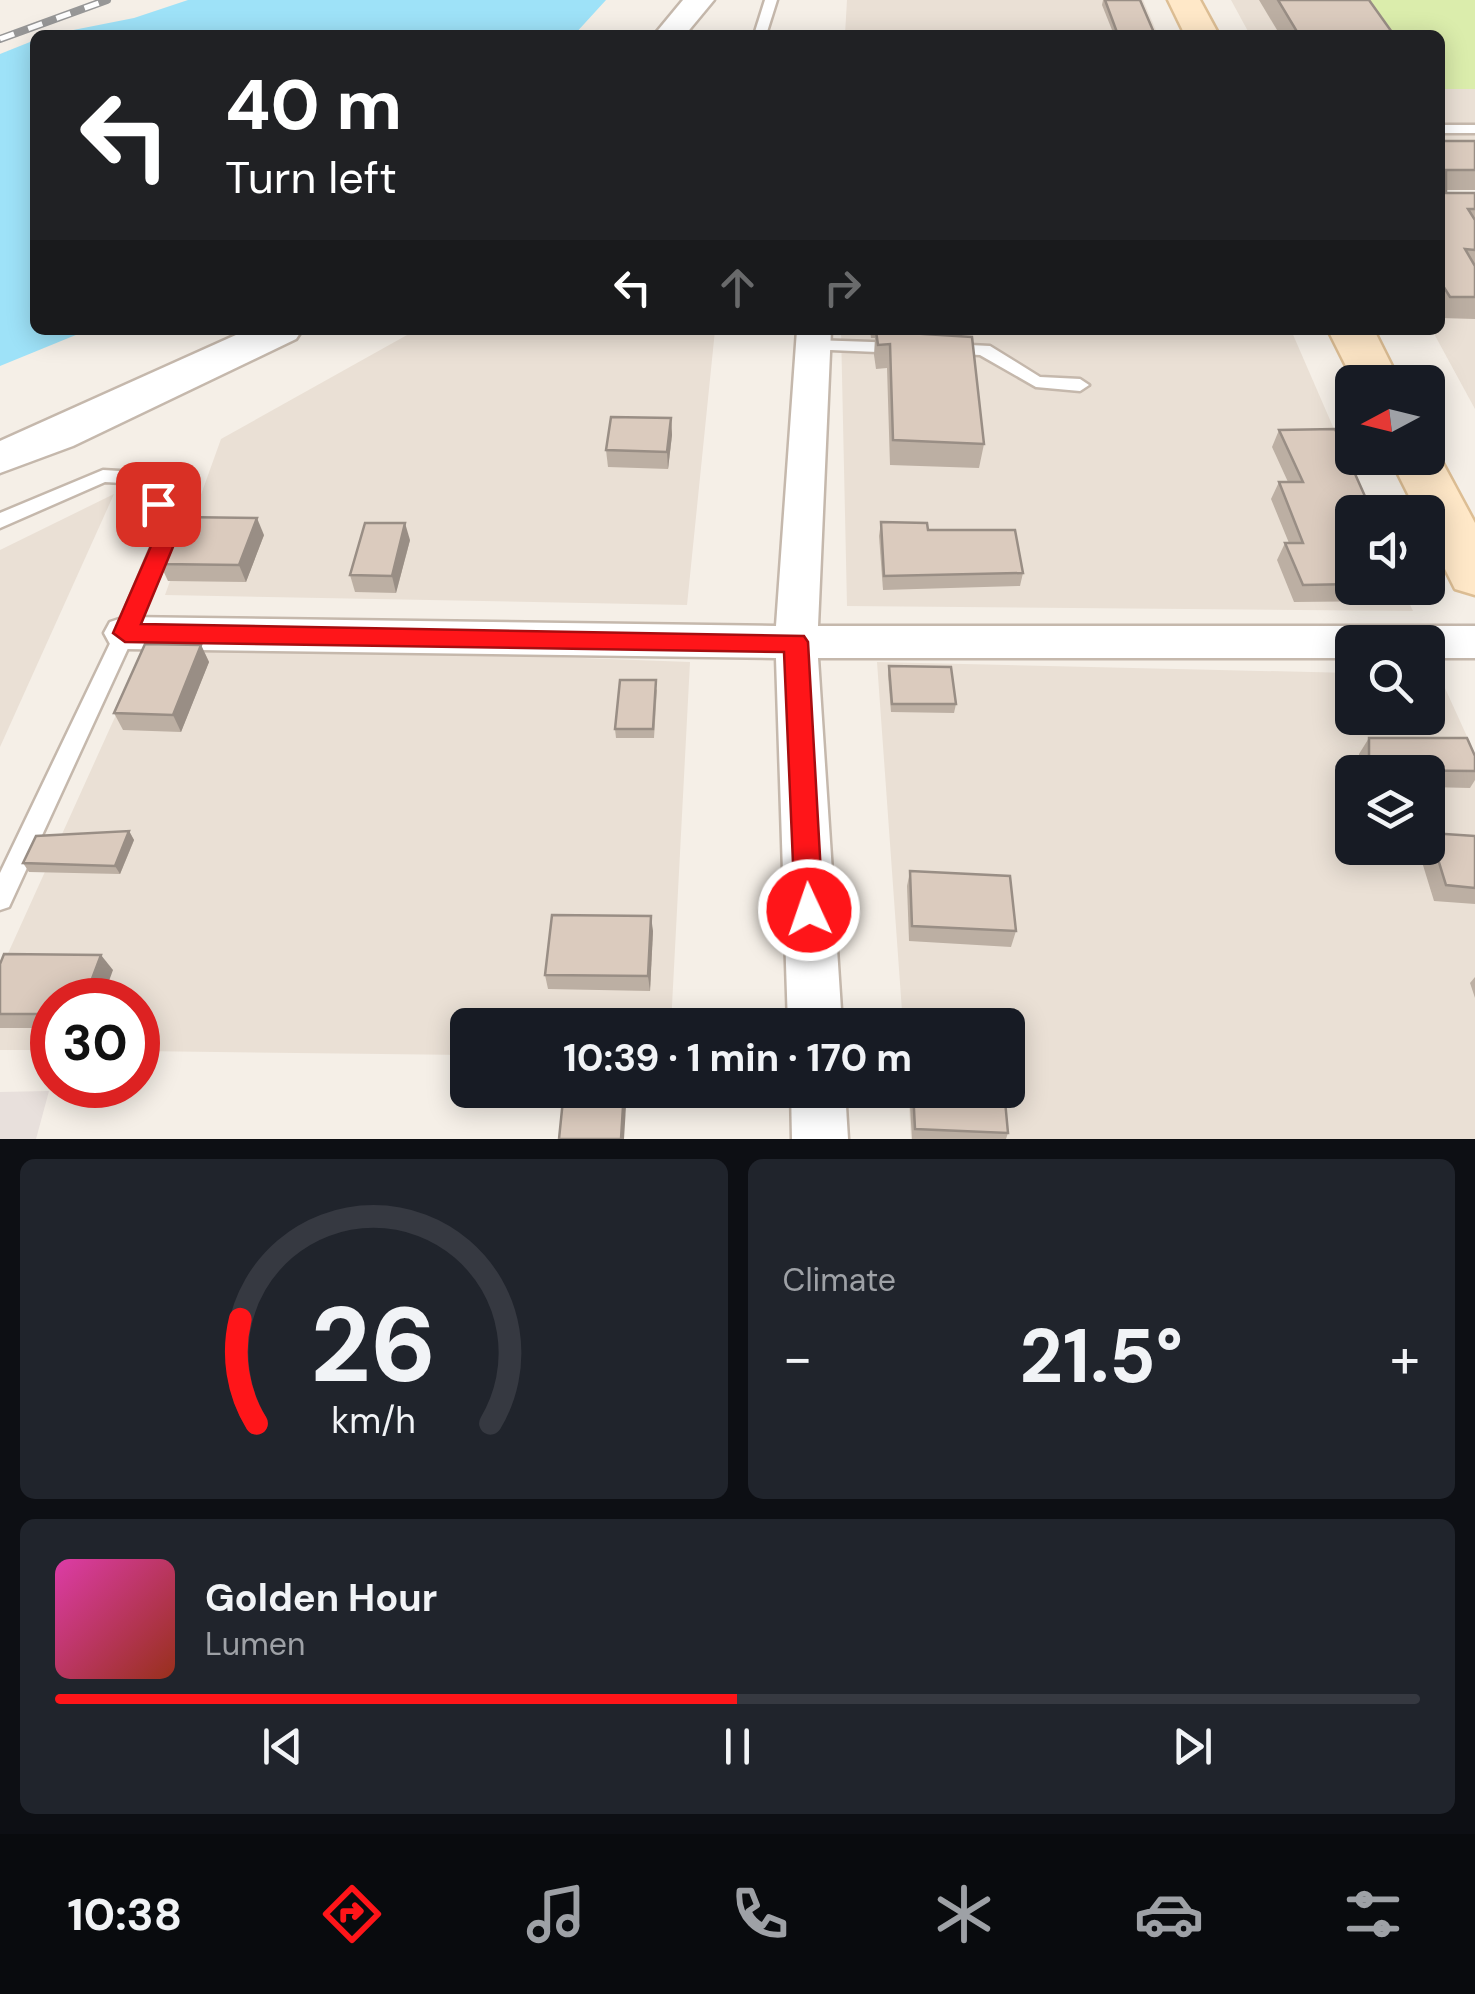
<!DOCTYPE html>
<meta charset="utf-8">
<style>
body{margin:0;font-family:"DM Sans",sans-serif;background:#20242c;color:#f1f3f6;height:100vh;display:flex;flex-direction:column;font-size:38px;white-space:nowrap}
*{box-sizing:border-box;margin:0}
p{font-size:32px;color:#9ea1a6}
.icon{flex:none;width:55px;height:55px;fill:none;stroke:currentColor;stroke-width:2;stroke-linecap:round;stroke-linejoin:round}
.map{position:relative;height:1139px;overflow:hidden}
.details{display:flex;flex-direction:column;gap:20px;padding:20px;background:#0d0f14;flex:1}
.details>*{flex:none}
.guide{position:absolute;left:30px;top:30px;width:1415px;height:305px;border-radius:15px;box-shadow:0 5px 25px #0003;background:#202124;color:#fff;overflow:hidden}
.needle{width:65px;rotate:263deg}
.controls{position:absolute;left:1335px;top:365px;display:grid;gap:20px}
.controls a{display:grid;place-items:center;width:110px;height:110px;border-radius:15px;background:#171b24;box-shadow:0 5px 25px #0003;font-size:50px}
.speed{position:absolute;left:30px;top:978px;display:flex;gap:20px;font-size:50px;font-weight:700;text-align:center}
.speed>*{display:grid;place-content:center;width:130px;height:130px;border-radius:50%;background:#171b24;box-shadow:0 5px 25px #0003;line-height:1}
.speed .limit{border:15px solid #d22;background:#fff;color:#111}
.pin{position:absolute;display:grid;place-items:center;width:85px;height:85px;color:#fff;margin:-42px;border-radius:20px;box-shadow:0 5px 15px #0006}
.me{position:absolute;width:110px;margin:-55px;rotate:357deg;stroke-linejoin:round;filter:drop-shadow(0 0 8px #0008)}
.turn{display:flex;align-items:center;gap:35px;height:210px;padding:0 30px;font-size:45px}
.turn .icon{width:130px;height:130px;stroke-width:2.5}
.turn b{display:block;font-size:70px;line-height:85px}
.lanes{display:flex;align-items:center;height:95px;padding:0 30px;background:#0003;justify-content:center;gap:50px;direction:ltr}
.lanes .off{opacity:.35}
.big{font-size:75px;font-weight:700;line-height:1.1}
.details .tile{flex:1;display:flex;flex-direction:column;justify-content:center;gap:15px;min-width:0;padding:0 35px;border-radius:15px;background:#20242c}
.details .dial{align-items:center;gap:0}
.dial svg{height:260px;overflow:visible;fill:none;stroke:#363941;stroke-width:7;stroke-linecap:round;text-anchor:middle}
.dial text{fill:#f1f3f6;stroke:none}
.song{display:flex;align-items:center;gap:30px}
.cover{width:120px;height:120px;border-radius:15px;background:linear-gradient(135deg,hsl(320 70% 55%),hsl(10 70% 35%))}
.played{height:10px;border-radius:5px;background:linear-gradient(90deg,#ff1519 50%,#363941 50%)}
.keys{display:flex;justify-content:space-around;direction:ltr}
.heat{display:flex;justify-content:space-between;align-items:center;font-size:55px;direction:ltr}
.details .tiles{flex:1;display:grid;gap:20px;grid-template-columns:1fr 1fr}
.tile:last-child{grid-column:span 2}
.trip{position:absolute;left:450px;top:1008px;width:575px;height:100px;border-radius:15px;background:#171b24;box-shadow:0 5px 25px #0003;font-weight:700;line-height:100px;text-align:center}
.tab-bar{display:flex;height:160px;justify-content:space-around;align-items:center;background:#090b0e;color:#9ea1a6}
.tab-bar .icon{width:70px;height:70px}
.tab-bar .active{color:#ff1519}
.tab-bar b{font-size:45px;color:#f1f3f6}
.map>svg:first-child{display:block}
.residential{fill:#eae0d5;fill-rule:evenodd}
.industrial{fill:#e8e0dc}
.green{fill:#dbedac}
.water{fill:#9ee2f8}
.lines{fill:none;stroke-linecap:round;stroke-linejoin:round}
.service-casing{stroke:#c5b8ac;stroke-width:5}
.minor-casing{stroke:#c5b8ac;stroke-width:5}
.tertiary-casing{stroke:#c5b8ac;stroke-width:5}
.secondary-casing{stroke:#ddbe94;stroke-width:5}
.service{fill:#fff;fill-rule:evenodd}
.minor{fill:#fff;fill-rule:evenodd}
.tertiary{fill:#fff;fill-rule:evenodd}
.secondary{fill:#ffe8c8;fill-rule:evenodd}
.rail-casing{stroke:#979797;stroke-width:8}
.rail{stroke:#fff;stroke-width:5;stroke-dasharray:15;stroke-linecap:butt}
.wall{fill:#bcafa3}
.shaded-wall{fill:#998e85}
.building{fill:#dbcbbe;stroke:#998e85;stroke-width:2.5}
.route{fill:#ff1519;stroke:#a60e10;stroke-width:2.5}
</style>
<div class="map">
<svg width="1475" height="1139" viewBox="0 0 1475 1139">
<rect width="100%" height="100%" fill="#f5efe7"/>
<g class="residential">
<path d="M847,0H1143L1158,35H845Z"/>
<path d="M1231,0H1475V189H1440V35H1250Z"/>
<path d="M1440,213L1475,214V409L1432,330H1440Z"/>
<path d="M416,330H715L687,605L165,595L221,439Z"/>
<path d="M841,330H1291L1370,512H1352V588H1402L1413,611L847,606Z"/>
<path d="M114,494L0,747V550Z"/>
<path d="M149,642L690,662L671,1025H468L467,1055L138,1051V1000H52V1050H0V971Z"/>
<path d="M877,662L1352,673V718H1428V675H1439L1475,754V1139H911L908,1090H1008V1025H903ZM1352,772H1428V848H1352Z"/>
</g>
<path class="industrial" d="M49,1091L36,1139H0V1092Z"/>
<path class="green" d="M1359,0H1475V89H1440V35H1386Z"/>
<g class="water">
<path d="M188,0H606L574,35H48L134,18Z"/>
<path d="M35,40V330H88L0,366V54Z"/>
</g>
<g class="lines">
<defs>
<g id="service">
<path d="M765,0H777L766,35H754Z"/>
<rect x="1440" y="125" width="35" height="8"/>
<path d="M813,340L901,343L909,348L901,353L807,349V341Z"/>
<path d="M950,344L990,346L1040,377L1080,379L1089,385L1080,391L1036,387L980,355L944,353L942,349Z"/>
<path d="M103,470L153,473L179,529L135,633L9,907L0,910V873L115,633L159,529L139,484L105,482L0,528V513Z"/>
</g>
<g id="minor">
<path d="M797,330H831L818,626H1475V658H1428V642H1352V658H818L842,1025H788L776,658L125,649L110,644L104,633L110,622L125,617L776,626Z"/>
<path d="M791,1090H845L848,1139H792Z"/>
</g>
<g id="tertiary">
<path d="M683,0H714L685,35H654Z"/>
<path d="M247,330H302L296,339L73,446L0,473V441Z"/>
</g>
<g id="secondary">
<path d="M1168,0H1200L1219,35H1185Z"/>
<path d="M1328,330H1374L1400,382H1354Z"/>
<path d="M1428,444L1440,458L1475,523V595L1455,589L1428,535V512H1417L1390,458H1428Z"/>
</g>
</defs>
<use href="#service" class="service-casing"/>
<use href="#minor" class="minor-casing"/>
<use href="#tertiary" class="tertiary-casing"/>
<use href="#secondary" class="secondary-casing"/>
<use href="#service" class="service"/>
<use href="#minor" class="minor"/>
<use href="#tertiary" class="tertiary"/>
<use href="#secondary" class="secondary"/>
<defs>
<path id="rail" d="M0,39L107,0"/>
</defs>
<use href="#rail" class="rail-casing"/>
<use href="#rail" class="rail"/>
</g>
<g class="wall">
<path d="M1103,0H1140L1155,35H1114L1102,5Z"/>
<path d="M1259,0H1369L1394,35H1280Z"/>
<path d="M1440,141H1475V190H1446V193H1475V319L1440,318Z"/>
<path d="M870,330H922V334L984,444L979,468L890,465L887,368L876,369L874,355L875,338H871Z"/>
<path d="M671,418L672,435L668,469L608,467L606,450Z"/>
<path d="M1279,430L1352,512V588H1399L1392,601L1294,602L1277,560L1285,543H1289L1271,499L1279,482H1288L1272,447Z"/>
<path d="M881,522L928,530L1023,573L1020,586L883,590L879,536Z"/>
<path d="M264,535L246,582L168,581L160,564Z"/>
<path d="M410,540L396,593L355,592L350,575Z"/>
<path d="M201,645L209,662L181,732L123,730L114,713Z"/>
<path d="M889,666L956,704L954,713L891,712L888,675Z"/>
<path d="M657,689L654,738H616L615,729Z"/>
<path d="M1369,738L1475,756V780L1470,788L1428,787V772H1359V754Z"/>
<path d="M129,831L134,840L120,874L29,872L23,863Z"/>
<path d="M1430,833L1475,836V904L1434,901L1418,849L1428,848V836Z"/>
<path d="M910,871L1016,931L1011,947L909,941L907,886Z"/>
<path d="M653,931L650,991L548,989L545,975Z"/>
<path d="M0,964L113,970L52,1000V1028H0Z"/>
<path d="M1475,977V998L1470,983Z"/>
<path d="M909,1090H1004L1008,1133L1006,1139H912Z"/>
</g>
<g class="shaded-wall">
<path d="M671,418L672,435L668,469L667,452Z"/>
<path d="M257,518L264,535L246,582L239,565Z"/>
<path d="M405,523L410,540L396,593L392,576Z"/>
<path d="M201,645L209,662L181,732L173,715Z"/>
<path d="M129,831L134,840L120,874L115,866Z"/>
<path d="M651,916L653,931L650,991L648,976Z"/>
<path d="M101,955L113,970L102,1000H84Z"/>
<path d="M624,1090H627L624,1139H621Z"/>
</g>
<g class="building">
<path d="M1105,0H1140L1155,35H1118Z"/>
<path d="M1278,0H1369L1394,35H1299Z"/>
<path d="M1440,141H1475V170H1446V193H1475V209H1468L1475,220V250L1465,249L1475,266V297H1450L1440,281Z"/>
<path d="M876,331L972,337L984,444L893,440L890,344L878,345Z"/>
<path d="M611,417L671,418L667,452L606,450Z"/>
<path d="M1335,429L1372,512H1352V584L1303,585L1285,543H1303L1279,482H1303L1279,430Z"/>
<path d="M181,517L257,518L239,565L160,564Z"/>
<path d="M881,522L927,523L928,530H1015L1023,573L884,576Z"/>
<path d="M365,523H405L392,576L350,575Z"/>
<path d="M145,644L201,645L173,715L114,713Z"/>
<path d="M889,666L951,667L956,704H892Z"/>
<path d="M620,680H656L653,729H615Z"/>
<path d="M1369,738H1467L1475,756V771L1369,770Z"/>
<path d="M129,831L115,866L23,863L36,836Z"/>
<path d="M1430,833L1475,836V888L1446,885Z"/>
<path d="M910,871L1010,876L1016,931L912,926Z"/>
<path d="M552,915L651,916L648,976L545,975Z"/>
<path d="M4,954L101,955L84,1000H52V1014H0V964Z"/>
<path d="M564,1090H624L621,1139H559Z"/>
<path d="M913,1090H1004L1008,1133L915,1129Z"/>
</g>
<path class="route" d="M158,496L165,498L180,530L141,624L804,636L808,642L823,910L819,919L809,923L799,919L795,910L784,652L125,642L113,633L158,530L147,504Z"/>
</svg>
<div class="controls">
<a><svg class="needle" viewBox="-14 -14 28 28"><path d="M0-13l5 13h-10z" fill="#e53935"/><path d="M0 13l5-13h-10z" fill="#9ea1a6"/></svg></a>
<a><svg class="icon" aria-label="sound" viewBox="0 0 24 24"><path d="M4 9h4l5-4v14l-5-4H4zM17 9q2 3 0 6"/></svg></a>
<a><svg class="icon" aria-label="search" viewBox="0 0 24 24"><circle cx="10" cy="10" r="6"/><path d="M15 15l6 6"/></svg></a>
<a><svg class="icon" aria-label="layers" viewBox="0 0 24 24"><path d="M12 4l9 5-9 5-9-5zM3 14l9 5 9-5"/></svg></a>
</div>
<div class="speed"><div class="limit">30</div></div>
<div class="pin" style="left:158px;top:504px;background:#d93025"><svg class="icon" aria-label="arrive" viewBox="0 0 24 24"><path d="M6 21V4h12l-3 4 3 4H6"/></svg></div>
<svg class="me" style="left:809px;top:910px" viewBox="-20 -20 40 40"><circle r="17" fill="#ff1519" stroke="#fff" stroke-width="3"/><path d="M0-11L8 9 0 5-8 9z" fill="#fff"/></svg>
<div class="trip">10:39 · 1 min · 170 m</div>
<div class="guide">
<div class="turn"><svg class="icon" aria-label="left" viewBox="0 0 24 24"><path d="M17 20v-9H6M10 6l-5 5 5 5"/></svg><div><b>40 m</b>Turn left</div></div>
<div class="lanes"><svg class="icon" aria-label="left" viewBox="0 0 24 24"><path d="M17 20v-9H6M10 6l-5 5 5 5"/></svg><svg class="icon off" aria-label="ahead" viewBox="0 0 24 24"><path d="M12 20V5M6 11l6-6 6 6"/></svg><svg class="icon off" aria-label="right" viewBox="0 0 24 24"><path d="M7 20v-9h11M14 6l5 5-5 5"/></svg></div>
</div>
</div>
<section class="details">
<div class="tiles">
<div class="tile dial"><svg viewBox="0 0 100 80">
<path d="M14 69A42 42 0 1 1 86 69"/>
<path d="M14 69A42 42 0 0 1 9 37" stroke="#ff1519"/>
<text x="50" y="56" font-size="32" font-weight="700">26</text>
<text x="50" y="72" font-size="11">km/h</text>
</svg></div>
<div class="tile"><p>Climate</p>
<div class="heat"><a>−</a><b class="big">21.5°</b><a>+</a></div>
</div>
<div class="tile">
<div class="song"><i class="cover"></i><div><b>Golden Hour</b><p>Lumen</p></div></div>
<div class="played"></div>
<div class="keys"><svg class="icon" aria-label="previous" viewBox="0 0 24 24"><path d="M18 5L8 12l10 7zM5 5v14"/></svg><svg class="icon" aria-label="pause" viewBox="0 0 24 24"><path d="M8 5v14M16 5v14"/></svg><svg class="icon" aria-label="next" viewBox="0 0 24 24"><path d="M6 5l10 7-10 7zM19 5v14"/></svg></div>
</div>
</div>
</section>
<nav class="tab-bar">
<b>10:38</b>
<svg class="icon active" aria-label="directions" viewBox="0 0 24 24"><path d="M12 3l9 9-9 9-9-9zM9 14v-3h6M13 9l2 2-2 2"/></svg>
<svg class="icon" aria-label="music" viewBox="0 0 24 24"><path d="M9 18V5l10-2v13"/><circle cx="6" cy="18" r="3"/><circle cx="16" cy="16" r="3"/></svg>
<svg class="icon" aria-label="phone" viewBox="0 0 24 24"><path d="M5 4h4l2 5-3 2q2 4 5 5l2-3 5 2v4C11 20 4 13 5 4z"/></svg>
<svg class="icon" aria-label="climate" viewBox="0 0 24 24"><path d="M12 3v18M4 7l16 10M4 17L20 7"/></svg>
<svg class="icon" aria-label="car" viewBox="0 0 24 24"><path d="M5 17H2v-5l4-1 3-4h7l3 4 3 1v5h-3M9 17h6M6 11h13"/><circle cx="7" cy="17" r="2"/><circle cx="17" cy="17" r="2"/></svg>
<svg class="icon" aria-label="filters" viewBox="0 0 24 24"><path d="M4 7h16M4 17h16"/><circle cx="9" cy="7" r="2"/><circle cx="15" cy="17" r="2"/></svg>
</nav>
